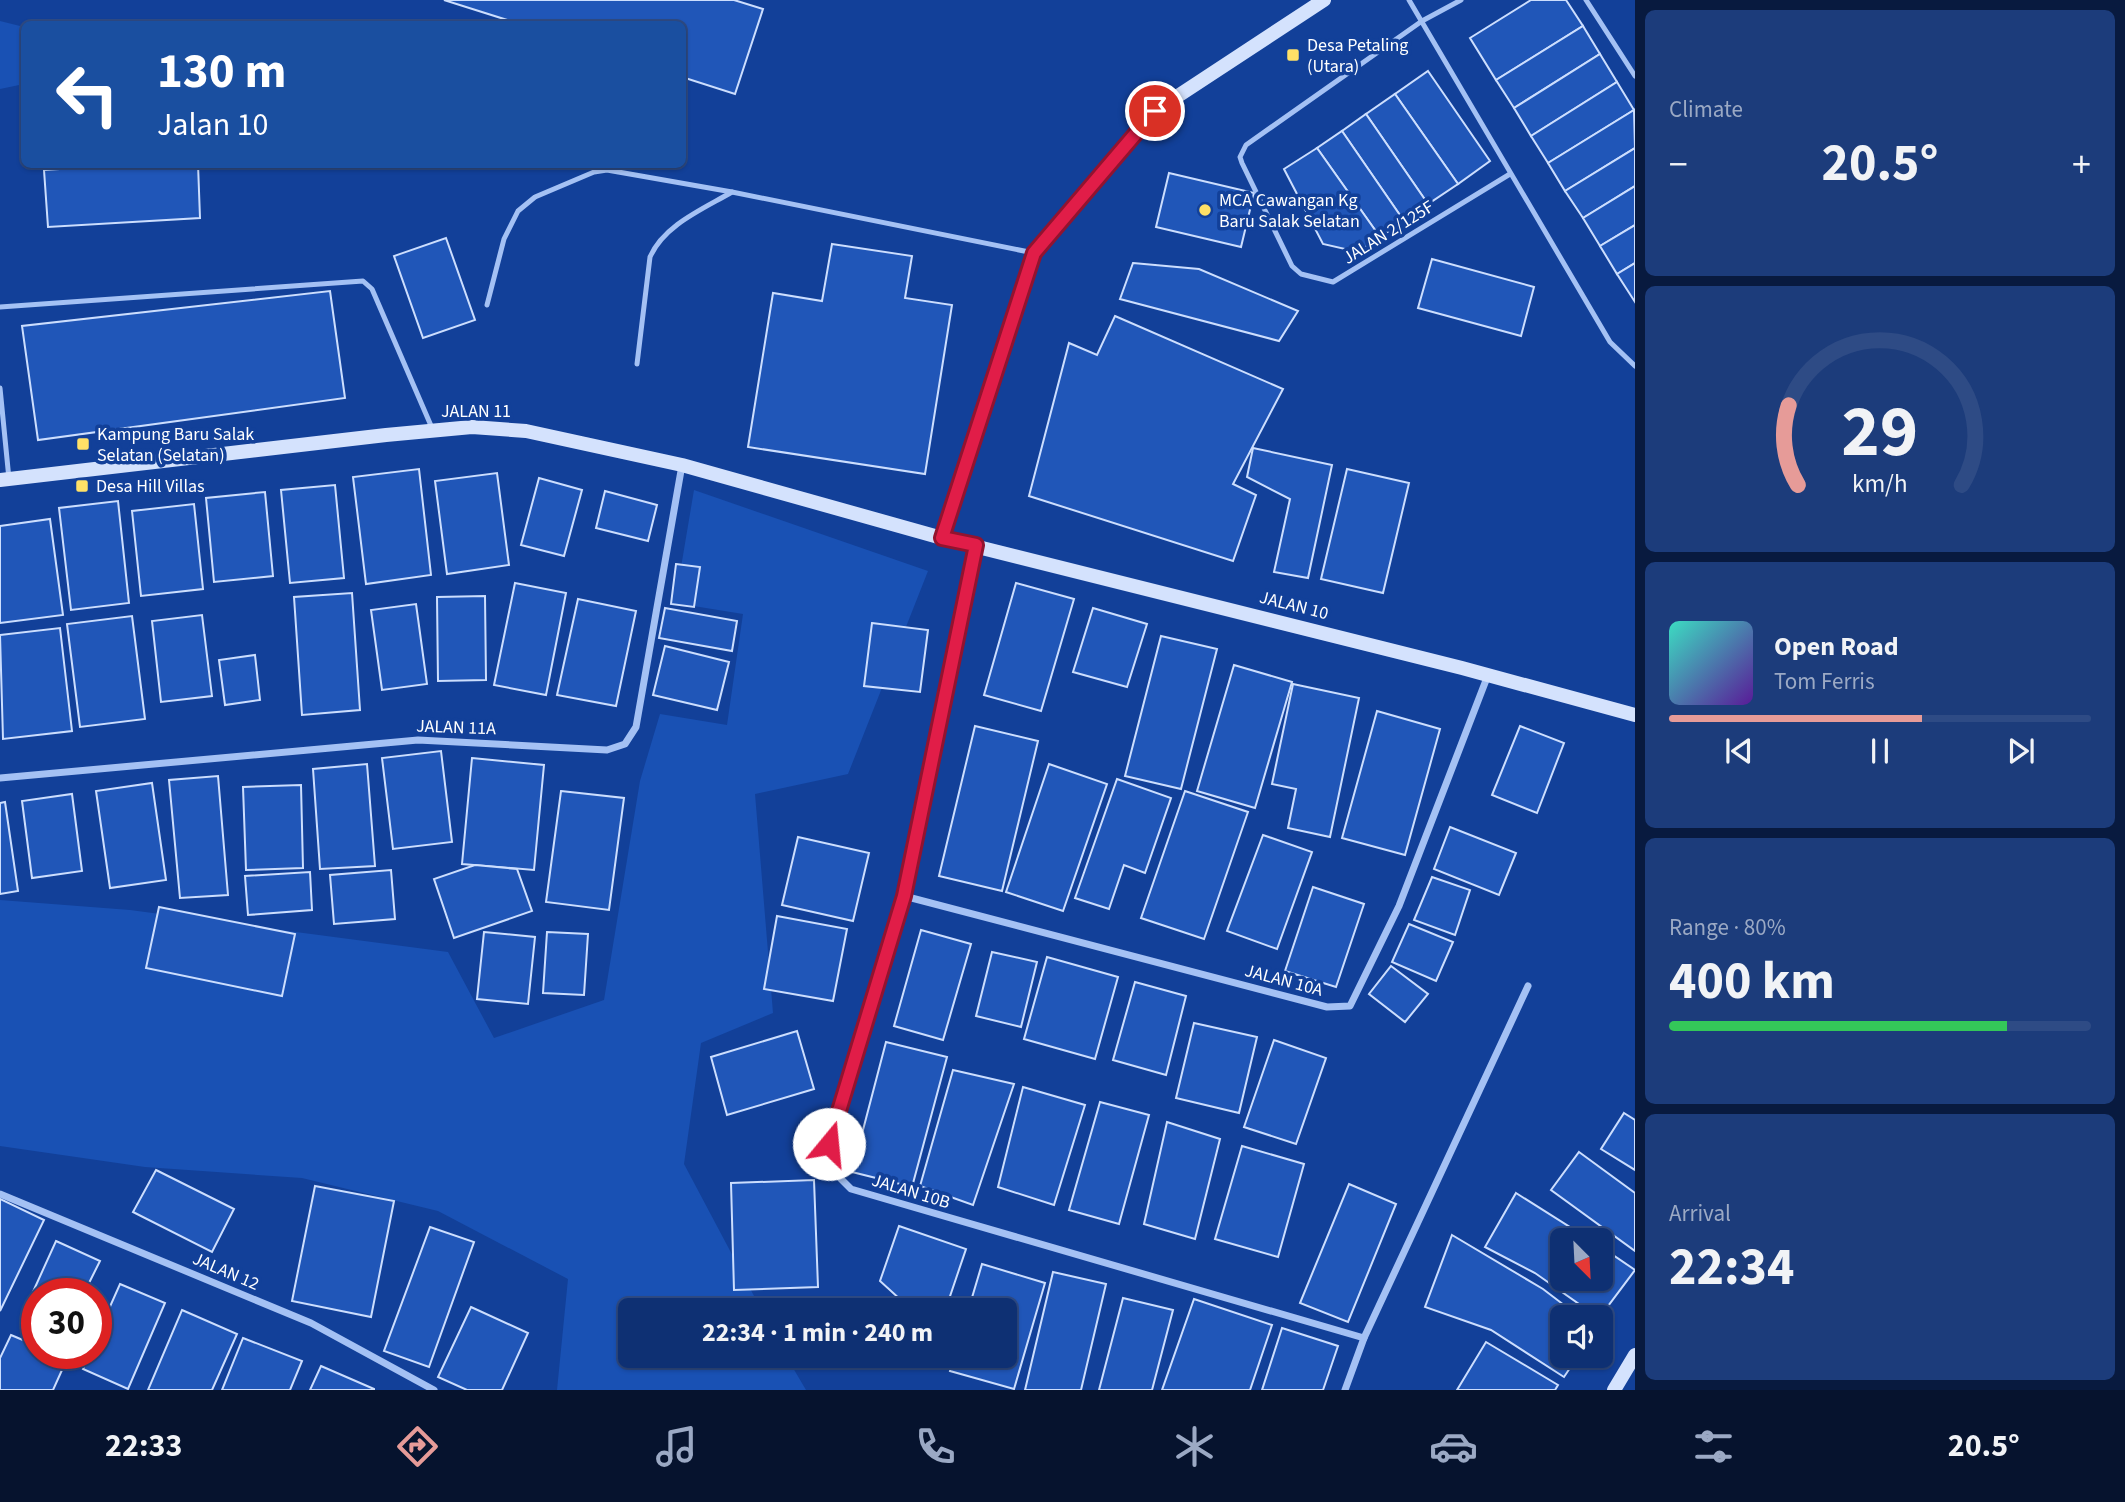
<!DOCTYPE html>
<meta charset="utf-8">
<style>
body{margin:0;font-family:"Source Sans 3",sans-serif;background:#1c3c7b;color:#f1f3f6;height:100vh;display:flex;flex-direction:column;font-size:26px;white-space:nowrap}
*{box-sizing:border-box;margin:0}
p{font-size:23px;color:#9ba9c4}
.icon{flex:none;width:38px;height:38px;fill:none;stroke:currentColor;stroke-width:2;stroke-linecap:round;stroke-linejoin:round}
.map{position:relative;flex:1;overflow:hidden}
.details{display:flex;flex-direction:column;gap:10px;padding:10px;background:#081a3f;width:490px}
.details>*{flex:none}
.guide{position:absolute;left:21px;top:21px;width:665px;height:147px;border-radius:10px;box-shadow:0 2px 5px #0004,0 0 0 2px #2e4b85;background:#1a4fa0;color:#fff;overflow:hidden}
.needle{width:46px;rotate:156deg}
.tools{position:absolute;left:1550px;top:1228px;display:grid;gap:14px}
.tools a{display:grid;place-items:center;width:63px;height:63px;border-radius:10px;background:#0e3073;box-shadow:0 2px 5px #0004,0 0 0 2px #2e4b85;font-size:35px}
.speed{position:absolute;left:21px;top:1278px;display:flex;gap:14px;font-size:35px;font-weight:700;text-align:center}
.speed>*{display:grid;place-content:center;width:91px;height:91px;border-radius:50%;background:#0e3073;box-shadow:0 2px 5px #0004,0 0 0 2px #2e4b85;line-height:1}
.speed .limit{border:10px solid #d22;background:#fff;color:#111}
.pin{position:absolute;display:grid;place-items:center;width:60px;height:60px;color:#fff;margin:-30px;border:4px solid #fff;border-radius:50%;box-shadow:0 2px 7px #0007}
.me{position:absolute;width:77px;margin:-38px;rotate:17deg;stroke-linejoin:round;filter:drop-shadow(0 0 5px #0008)}
.turn{display:flex;align-items:center;gap:24px;height:147px;padding:0 21px;font-size:32px}
.turn .icon{width:91px;height:91px;stroke-width:2.5}
.turn b{display:block;font-size:49px;line-height:60px}
.big{font-size:52px;font-weight:700;line-height:1.1}
.details .tile{flex:1;display:flex;flex-direction:column;justify-content:center;gap:10px;min-width:0;padding:0 24px;border-radius:10px;background:#1c3c7b}
.details .dial{align-items:center;gap:0}
.dial svg{height:182px;overflow:visible;fill:none;stroke:#2e4b85;stroke-width:7;stroke-linecap:round;text-anchor:middle}
.dial text{fill:#f1f3f6;stroke:none}
.song{display:flex;align-items:center;gap:21px}
.cover{width:84px;height:84px;border-radius:10px;background:linear-gradient(135deg,hsl(170 70% 55%),hsl(270 70% 35%))}
.played{height:7px;border-radius:4px;background:linear-gradient(90deg,#e69b98 60%,#2e4b85 60%)}
.keys{display:flex;justify-content:space-around;direction:ltr}
.heat{display:flex;justify-content:space-between;align-items:center;font-size:38px;direction:ltr}
.charge{height:10px;border-radius:5px;background:linear-gradient(90deg,#34c759 80%,#2e4b85 0)}
.trip{position:absolute;left:618px;top:1298px;width:399px;height:70px;border-radius:10px;background:#0e3073;box-shadow:0 2px 5px #0004,0 0 0 2px #2e4b85;font-weight:700;line-height:70px;text-align:center}
.dock{display:flex;height:112px;justify-content:space-around;align-items:center;background:#06132e;color:#9ba9c4}
.dock .icon{width:49px;height:49px}
.dock .current{color:#e69b98}
.dock b{font-size:32px;color:#f1f3f6}
main{display:flex;flex:1;min-height:0}
.map>svg:first-child{display:block}
.green{fill:#1951b4}
.building{fill:#2056b8;stroke:#ccdefe;stroke-width:2}
.lines{fill:none;stroke-linecap:round;stroke-linejoin:round}
.lane{stroke:#a4c1f4;stroke-width:5}
.street{stroke:#a4c1f4;stroke-width:7}
.secondary{stroke:#d4e2fd;stroke-width:14}
.route-casing{stroke:#92132f;stroke-width:18}
.route{stroke:#e11d48;stroke-width:12}
.poi-dot{fill:#ffe167;stroke:#124099;stroke-width:2.5}
.labels{text-anchor:middle;stroke-width:7;stroke-linejoin:round;paint-order:stroke}
.poi-label{font-size:18px;fill:#fff;stroke:#124099;text-anchor:start}
.street-label{font-size:18px;fill:#fff;stroke:#124099}
</style>
<main>
<div class="map">
<svg width="1635" height="1390" viewBox="0 0 1635 1390">
<rect width="100%" height="100%" fill="#124099"/>
<g class="green">
<path d="M0,21L24,27V84L0,89Z"/>
<path d="M694,490L928,571L848,774L755,794L773,1013L701,1043L684,1164L762,1311H630V1356H786L806,1390H557L568,1279L438,1211L302,1178L145,1167L0,1146V900L130,910L448,952L494,1038L604,1000L640,781L660,714L727,725L743,614L675,603Z"/>
</g>
<g class="building">
<path d="M444,0H734L763,9L735,94L682,77V24H520Z"/>
<path d="M1531,0H1566L1583,26L1496,80L1470,38Z"/>
<path d="M1583,26L1600,54L1514,108L1496,80Z"/>
<path d="M1600,54L1617,82L1531,136L1514,108Z"/>
<path d="M1428,71L1490,161L1458,184L1395,94Z"/>
<path d="M1617,82L1634,110L1548,163L1531,136Z"/>
<path d="M1395,94L1458,184L1428,204L1366,114Z"/>
<path d="M1634,110L1635,148L1565,191L1548,163Z"/>
<path d="M1366,114L1428,204L1404,221L1342,131Z"/>
<path d="M1342,131L1404,221L1380,237L1317,148Z"/>
<path d="M1317,148L1380,237L1358,252L1323,244L1284,169Z"/>
<path d="M1635,148V186L1583,218L1565,191Z"/>
<path d="M139,164H198L200,218L48,227L44,170Z"/>
<path d="M1169,173L1254,193L1241,247L1156,227Z"/>
<path d="M1635,186V225L1600,246L1583,218Z"/>
<path d="M1635,225V263L1617,274L1600,246Z"/>
<path d="M446,238L475,320L423,338L394,256Z"/>
<path d="M832,244L912,256L905,298L952,305L925,474L748,447L773,293L822,301Z"/>
<path d="M1432,259L1534,287L1521,336L1418,308Z"/>
<path d="M1133,263L1199,269L1298,311L1279,341L1120,299Z"/>
<path d="M1635,263V302L1617,274Z"/>
<path d="M330,291L345,398L38,440L22,326Z"/>
<path d="M1115,316L1283,389L1233,484L1256,495L1233,561L1029,496L1069,343L1097,355Z"/>
<path d="M1253,448L1332,465L1308,578L1274,572L1290,499L1247,477Z"/>
<path d="M419,469L431,575L366,584L353,477Z"/>
<path d="M1347,469L1409,483L1383,593L1321,579Z"/>
<path d="M497,473L509,565L447,574L435,481Z"/>
<path d="M539,478L582,490L564,556L521,545Z"/>
<path d="M335,485L344,578L290,583L281,490Z"/>
<path d="M605,491L657,505L648,541L596,528Z"/>
<path d="M265,492L273,576L214,582L206,498Z"/>
<path d="M118,501L129,603L71,610L59,508Z"/>
<path d="M194,504L203,589L141,596L132,511Z"/>
<path d="M50,519L63,615L0,623V526Z"/>
<path d="M676,564L700,567L694,607L671,604Z"/>
<path d="M515,583L566,593L546,695L494,685Z"/>
<path d="M1016,583L1074,599L1041,711L984,695Z"/>
<path d="M352,593L360,710L302,715L294,597Z"/>
<path d="M485,596L486,680L438,681L437,597Z"/>
<path d="M578,599L636,611L616,706L557,695Z"/>
<path d="M416,604L427,684L382,690L371,610Z"/>
<path d="M665,608L737,621L732,651L659,638Z"/>
<path d="M1093,608L1147,624L1127,687L1073,672Z"/>
<path d="M202,615L212,696L161,702L152,621Z"/>
<path d="M132,616L145,719L80,727L67,624Z"/>
<path d="M872,623L928,630L920,692L864,686Z"/>
<path d="M60,628L72,731L3,739L0,635Z"/>
<path d="M1161,636L1217,649L1181,789L1125,776Z"/>
<path d="M665,646L729,662L717,710L653,695Z"/>
<path d="M255,655L260,700L225,705L219,660Z"/>
<path d="M1234,665L1292,682L1255,808L1197,791Z"/>
<path d="M1293,684L1359,698L1330,837L1288,828L1296,789L1272,784Z"/>
<path d="M1377,711L1440,729L1405,855L1342,838Z"/>
<path d="M975,726L1038,741L1002,891L939,876Z"/>
<path d="M1520,726L1564,743L1537,813L1492,795Z"/>
<path d="M441,751L452,842L393,849L382,758Z"/>
<path d="M472,758L544,765L534,870L462,864Z"/>
<path d="M367,764L375,866L320,869L313,769Z"/>
<path d="M1049,764L1107,784L1063,911L1006,892Z"/>
<path d="M218,776L228,895L180,898L169,780Z"/>
<path d="M1117,779L1171,798L1145,873L1124,865L1109,909L1075,898Z"/>
<path d="M152,783L166,880L110,888L96,791Z"/>
<path d="M301,785L303,868L246,870L243,787Z"/>
<path d="M561,791L624,798L609,910L546,902Z"/>
<path d="M1185,791L1248,812L1204,939L1141,918Z"/>
<path d="M72,794L82,871L32,878L22,801Z"/>
<path d="M5,802L18,891L0,894V803Z"/>
<path d="M1450,827L1516,853L1499,895L1434,869Z"/>
<path d="M1263,835L1312,852L1277,949L1227,931Z"/>
<path d="M798,837L869,853L853,921L782,905Z"/>
<path d="M475,865L517,869L532,911L454,938L434,879Z"/>
<path d="M391,870L395,919L334,924L330,875Z"/>
<path d="M310,872L312,910L248,915L245,876Z"/>
<path d="M1432,877L1470,890L1455,935L1414,920Z"/>
<path d="M1313,887L1364,904L1336,987L1285,971Z"/>
<path d="M159,907L295,934L282,996L146,968Z"/>
<path d="M777,916L847,929L833,1001L764,989Z"/>
<path d="M1409,924L1453,942L1436,981L1392,962Z"/>
<path d="M921,930L971,944L943,1040L894,1026Z"/>
<path d="M484,932L535,937L528,1004L477,999Z"/>
<path d="M547,932L588,934L584,995L543,993Z"/>
<path d="M992,952L1037,962L1021,1027L976,1016Z"/>
<path d="M1047,957L1118,977L1095,1059L1024,1039Z"/>
<path d="M1391,966L1428,994L1405,1022L1369,994Z"/>
<path d="M1135,982L1186,996L1166,1075L1113,1060Z"/>
<path d="M1194,1023L1257,1037L1239,1113L1176,1098Z"/>
<path d="M797,1031L814,1089L727,1115L711,1057Z"/>
<path d="M1274,1040L1326,1058L1296,1144L1244,1127Z"/>
<path d="M886,1042L947,1057L912,1187L852,1172Z"/>
<path d="M953,1070L1014,1084L973,1205L920,1186Z"/>
<path d="M1023,1087L1085,1105L1054,1205L998,1187Z"/>
<path d="M1100,1102L1149,1115L1119,1224L1069,1210Z"/>
<path d="M1624,1113L1635,1120V1170L1601,1149Z"/>
<path d="M1167,1122L1220,1139L1195,1239L1144,1224Z"/>
<path d="M1242,1146L1304,1164L1278,1257L1215,1239Z"/>
<path d="M1579,1152L1635,1193V1251L1551,1190Z"/>
<path d="M156,1170L234,1209L212,1252L133,1212Z"/>
<path d="M814,1180L818,1287L734,1290L731,1183Z"/>
<path d="M1349,1184L1396,1204L1348,1322L1300,1303Z"/>
<path d="M315,1186L394,1201L371,1317L292,1301Z"/>
<path d="M1516,1193L1592,1241H1563V1279H1601V1247L1635,1270L1599,1318L1535,1273L1485,1247Z"/>
<path d="M0,1199L44,1220L0,1311Z"/>
<path d="M899,1226L966,1249L945,1311H913L880,1281Z"/>
<path d="M430,1227L474,1242L429,1367L384,1351Z"/>
<path d="M1452,1235L1543,1289L1581,1318H1563V1356H1578L1564,1377L1491,1330L1425,1307Z"/>
<path d="M56,1241L100,1261L84,1293L32,1294Z"/>
<path d="M982,1264L1045,1283L1014,1389L950,1371L954,1356H1004V1311H968Z"/>
<path d="M1053,1272L1106,1284L1081,1390H1025Z"/>
<path d="M120,1284L165,1303L128,1389L83,1369L90,1353H96V1338Z"/>
<path d="M1123,1298L1173,1310L1152,1390H1099Z"/>
<path d="M1194,1299L1272,1325L1250,1390H1162Z"/>
<path d="M471,1307L528,1333L502,1390H467L438,1377Z"/>
<path d="M182,1310L237,1334L212,1390H148Z"/>
<path d="M1282,1328L1338,1346L1323,1390H1262Z"/>
<path d="M11,1335L37,1346V1353H52L67,1359L53,1390H0V1358Z"/>
<path d="M243,1338L302,1361L290,1390H222Z"/>
<path d="M1486,1342L1558,1385L1555,1390H1457Z"/>
<path d="M321,1366L374,1389V1390H310Z"/>
</g>
<g class="lines">
<g class="lane">
<path d="M1409,0L1610,342L1635,366"/>
<path d="M1461,0L1422,21L1246,145L1240,157L1242,163L1292,266L1301,274L1333,282L1510,174"/>
<path d="M1586,0L1635,76"/>
<path d="M487,305L504,239L518,211L535,197L594,172L607,170L732,192L1034,253"/>
<path d="M0,307L363,281L372,289L432,428"/>
<path d="M637,364L650,257C664,225 703,209 732,192"/>
<path d="M0,388L9,479"/>
</g>
<g class="street">
<path d="M976,547L904,896L829,1144V1167L851,1189L1364,1338"/>
<path d="M0,778L418,740L607,750L625,744L636,727L682,465"/>
<path d="M904,896L1327,1007L1350,1006L1399,906L1488,675"/>
<path d="M0,1194L311,1323L434,1390"/>
<path d="M1345,1390L1364,1338L1528,986"/>
</g>
<g class="secondary">
<path d="M0,480L386,435L472,427L526,431L682,465L942,538L1462,668L1635,715"/>
<path d="M942,538L1034,253L1155,111L1324,0"/>
<path d="M1614,1390L1635,1355"/>
</g>
</g>
<g class="lines">
<defs>
<path id="route" d="M829,1144L904,896L976,545L942,538L1034,253L1155,111"/>
</defs>
<use href="#route" class="route-casing"/>
<use href="#route" class="route"/>
</g>
<g class="poi-dot">
<rect x="1286" y="48" width="14" height="14" rx="3.5"/>
<circle cx="1205" cy="210" r="7"/>
<rect x="76" y="437" width="14" height="14" rx="3.5"/>
<rect x="75" y="479" width="14" height="14" rx="3.5"/>
</g>
<g class="labels">
<g class="poi-label">
<text x="1307" y="51">Desa Petaling<tspan x="1307" dy="21">(Utara)</tspan></text>
<text x="1219" y="206">MCA Cawangan Kg<tspan x="1219" dy="21">Baru Salak Selatan</tspan></text>
<text x="97" y="440">Kampung Baru Salak<tspan x="97" dy="21">Selatan (Selatan)</tspan></text>
<text x="96" y="492">Desa Hill Villas</text>
</g>
<g class="street-label">
<text transform="translate(1388 232) rotate(-32)" y="6">JALAN 2/125F</text>
<text x="476" y="417">JALAN 11</text>
<text transform="translate(1294 605) rotate(14)" y="6">JALAN 10</text>
<text transform="translate(456 727) rotate(2)" y="6">JALAN 11A</text>
<text transform="translate(1284 980) rotate(15)" y="6">JALAN 10A</text>
<text transform="translate(911 1191) rotate(17)" y="6">JALAN 10B</text>
<text transform="translate(226 1271) rotate(23)" y="6">JALAN 12</text>
</g>
</g>
</svg>
<div class="tools">
<a><svg class="needle" viewBox="-14 -14 28 28"><path d="M0-13l5 13h-10z" fill="#e53935"/><path d="M0 13l5-13h-10z" fill="#9ba9c4"/></svg></a>
<a><svg class="icon" aria-label="sound" viewBox="0 0 24 24"><path d="M4 9h4l5-4v14l-5-4H4zM17 9q2 3 0 6"/></svg></a>
</div>
<div class="speed"><div class="limit">30</div></div>
<div class="pin" style="left:1155px;top:111px;background:#d93025"><svg class="icon" aria-label="arrive" viewBox="0 0 24 24"><path d="M6 21V4h12l-3 4 3 4H6"/></svg></div>
<svg class="me" style="left:829px;top:1144px" viewBox="-20 -20 40 40"><circle r="19" fill="#fff"/><path d="M0-13L10 11 0 6-10 11z" fill="#e11d48"/></svg>
<div class="trip">22:34 · 1 min · 240 m</div>
<div class="guide">
<div class="turn"><svg class="icon" aria-label="left" viewBox="0 0 24 24"><path d="M17 20v-9H6M10 6l-5 5 5 5"/></svg><div><b>130 m</b>Jalan 10</div></div>
</div>
</div>
<section class="details">
<div class="tile"><p>Climate</p>
<div class="heat"><a>−</a><b class="big">20.5°</b><a>+</a></div>
</div>
<div class="tile dial"><svg viewBox="0 0 100 80">
<path d="M14 69A42 42 0 1 1 86 69"/>
<path d="M14 69A42 42 0 0 1 10 34" stroke="#e69b98"/>
<text x="50" y="56" font-size="32" font-weight="700">29</text>
<text x="50" y="72" font-size="11">km/h</text>
</svg></div>
<div class="tile">
<div class="song"><i class="cover"></i><div><b>Open Road</b><p>Tom Ferris</p></div></div>
<div class="played"></div>
<div class="keys"><svg class="icon" aria-label="previous" viewBox="0 0 24 24"><path d="M18 5L8 12l10 7zM5 5v14"/></svg><svg class="icon" aria-label="pause" viewBox="0 0 24 24"><path d="M8 5v14M16 5v14"/></svg><svg class="icon" aria-label="next" viewBox="0 0 24 24"><path d="M6 5l10 7-10 7zM19 5v14"/></svg></div>
</div>
<div class="tile"><p>Range · 80%</p><b class="big">400 km</b><div class="charge"></div></div>
<div class="tile"><p>Arrival</p><b class="big">22:34</b></div>
</section>
</main>
<nav class="dock">
<b>22:33</b>
<svg class="icon current" aria-label="directions" viewBox="0 0 24 24"><path d="M12 3l9 9-9 9-9-9zM9 14v-3h6M13 9l2 2-2 2"/></svg>
<svg class="icon" aria-label="music" viewBox="0 0 24 24"><path d="M9 18V5l10-2v13"/><circle cx="6" cy="18" r="3"/><circle cx="16" cy="16" r="3"/></svg>
<svg class="icon" aria-label="phone" viewBox="0 0 24 24"><path d="M5 4h4l2 5-3 2q2 4 5 5l2-3 5 2v4C11 20 4 13 5 4z"/></svg>
<svg class="icon" aria-label="climate" viewBox="0 0 24 24"><path d="M12 3v18M4 7l16 10M4 17L20 7"/></svg>
<svg class="icon" aria-label="car" viewBox="0 0 24 24"><path d="M5 17H2v-5l4-1 3-4h7l3 4 3 1v5h-3M9 17h6M6 11h13"/><circle cx="7" cy="17" r="2"/><circle cx="17" cy="17" r="2"/></svg>
<svg class="icon" aria-label="filters" viewBox="0 0 24 24"><path d="M4 7h16M4 17h16"/><circle cx="9" cy="7" r="2"/><circle cx="15" cy="17" r="2"/></svg>
<b>20.5°</b>
</nav>
